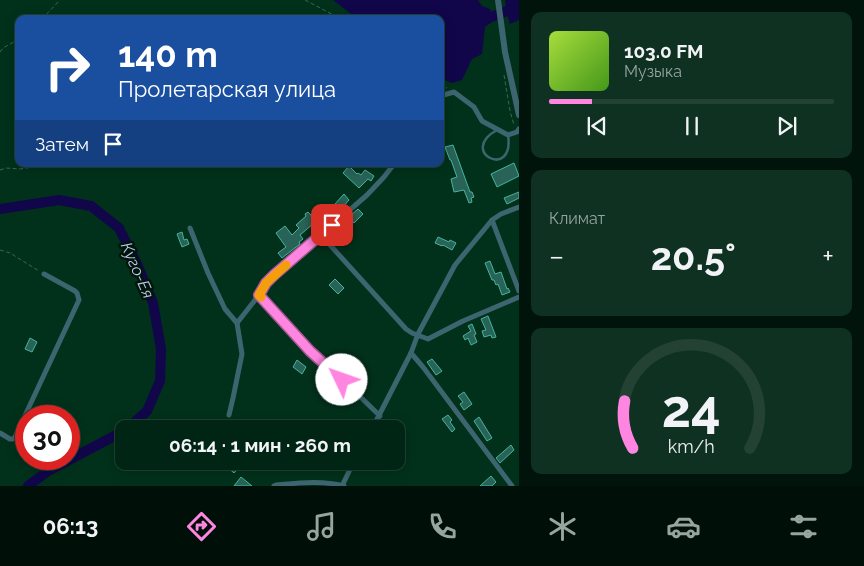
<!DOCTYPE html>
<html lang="ru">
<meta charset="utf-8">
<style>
body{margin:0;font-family:Raleway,sans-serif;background:#0f3122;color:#f1f3f6;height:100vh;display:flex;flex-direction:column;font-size:19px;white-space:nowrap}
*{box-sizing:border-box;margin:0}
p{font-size:16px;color:#96a5a0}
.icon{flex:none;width:28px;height:28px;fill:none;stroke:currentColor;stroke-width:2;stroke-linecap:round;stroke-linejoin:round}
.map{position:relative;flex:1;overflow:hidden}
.drawer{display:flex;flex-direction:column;gap:12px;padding:12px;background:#01140b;width:345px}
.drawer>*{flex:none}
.top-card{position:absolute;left:15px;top:15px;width:429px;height:152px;border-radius:10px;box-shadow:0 2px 12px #0003,0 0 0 1px #234234;background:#1a4fa0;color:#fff;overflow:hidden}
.speed{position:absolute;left:15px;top:405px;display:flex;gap:10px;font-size:25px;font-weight:700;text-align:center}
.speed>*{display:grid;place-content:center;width:65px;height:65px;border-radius:50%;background:#012514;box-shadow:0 2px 12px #0003,0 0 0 1px #234234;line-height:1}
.speed .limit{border:8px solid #d22;background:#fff;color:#111}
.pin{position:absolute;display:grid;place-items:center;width:42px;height:42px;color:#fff;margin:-21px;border-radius:10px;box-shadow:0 2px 8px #0006}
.me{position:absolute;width:55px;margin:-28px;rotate:312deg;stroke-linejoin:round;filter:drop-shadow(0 0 4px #0008)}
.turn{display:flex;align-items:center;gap:18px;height:105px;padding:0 20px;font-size:22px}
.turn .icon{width:65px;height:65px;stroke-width:2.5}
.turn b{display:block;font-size:35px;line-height:42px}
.then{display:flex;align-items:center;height:48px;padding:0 20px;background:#0003;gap:10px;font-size:19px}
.big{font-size:38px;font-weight:700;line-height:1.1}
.drawer .card{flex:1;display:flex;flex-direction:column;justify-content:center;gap:8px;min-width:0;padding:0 18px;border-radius:10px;background:#0f3122}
.drawer .dial{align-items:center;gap:0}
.dial svg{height:130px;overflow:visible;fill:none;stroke:#234234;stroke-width:7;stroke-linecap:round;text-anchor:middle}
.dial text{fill:#f1f3f6;stroke:none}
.song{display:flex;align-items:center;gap:15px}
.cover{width:60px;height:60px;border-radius:8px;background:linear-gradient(135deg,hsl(80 70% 55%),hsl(100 70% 35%))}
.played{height:5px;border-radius:2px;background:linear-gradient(90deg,#fe86e1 15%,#234234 15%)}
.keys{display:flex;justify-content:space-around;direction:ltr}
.heat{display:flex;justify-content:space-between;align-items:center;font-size:28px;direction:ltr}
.trip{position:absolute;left:115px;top:420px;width:290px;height:50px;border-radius:10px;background:#012514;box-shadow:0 2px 12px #0003,0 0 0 1px #234234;font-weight:700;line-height:50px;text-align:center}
.tab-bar{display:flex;height:80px;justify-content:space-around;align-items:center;background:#000f08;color:#96a5a0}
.tab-bar .icon{width:35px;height:35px}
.tab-bar .on{color:#fe86e1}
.tab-bar b{font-size:22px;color:#f1f3f6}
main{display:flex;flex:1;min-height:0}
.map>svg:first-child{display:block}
.water{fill:#11064a}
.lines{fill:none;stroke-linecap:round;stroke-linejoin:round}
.river{stroke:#11064a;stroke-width:10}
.building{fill:#296357;stroke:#44b59e}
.path{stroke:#3b6851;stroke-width:1;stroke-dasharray:4 2.5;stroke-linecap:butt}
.service{stroke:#3d6570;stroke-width:2.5}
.minor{stroke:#3d6570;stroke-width:5}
.tertiary{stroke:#3d6570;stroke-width:6}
.route-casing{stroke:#a55792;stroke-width:12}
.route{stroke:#fe86e1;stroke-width:9}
.slow{stroke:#f59e0b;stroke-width:9}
.labels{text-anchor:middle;stroke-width:5;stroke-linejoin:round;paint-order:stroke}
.water-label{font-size:16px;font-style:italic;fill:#c1c8f1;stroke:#001609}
</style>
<main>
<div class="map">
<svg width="519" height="486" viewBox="0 0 519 486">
<rect width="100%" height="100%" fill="#01311b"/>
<g class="water">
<path d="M333,0H478L482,6L490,9L493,21L485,27L482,54L472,59L462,80L452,83L440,78V19H358Z"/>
<path d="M505,0H519V20L510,24L506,11Z"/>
</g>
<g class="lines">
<g class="river">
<path d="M480,21L516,8L519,4"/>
<path d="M0,209L59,200L91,206L119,228L137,264L153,303L161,349L160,381L147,411L127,429"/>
<path d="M28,486L48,471L124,431"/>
</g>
</g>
<g class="building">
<path d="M453,145L470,192H472L474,197L471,198L472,202L469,203L464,190L454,192L451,179L457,177L451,160H450L445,147Z"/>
<path d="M514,163L519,176L497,187L491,174Z"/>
<path d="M349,166L357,174L358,173L361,175L365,170L374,176L371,181L368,179L359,188L343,173Z"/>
<path d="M519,192V198L507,204L504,198Z"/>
<path d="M344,194L349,200L334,217L330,214L336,207L334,205Z"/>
<path d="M358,209L363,214L354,223L349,217Z"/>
<path d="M308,212L321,226L317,229L313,224L300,235L303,239L299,242L300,244L282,258L278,253L286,247L276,233L285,226L292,235L299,228L296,225L306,216L305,214Z"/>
<path d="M182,232L184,240L187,239L189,244L182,247L177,234Z"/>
<path d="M438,237L449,242L450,240L456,243L452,250L443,245L442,246L435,243Z"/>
<path d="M490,261L495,274L501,272L507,289L508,288L510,292L502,295L498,284L496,285L494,280H492L485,263Z"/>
<path d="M335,279L344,288L338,294L329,285Z"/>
<path d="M488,316L496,337L492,338L491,335L484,337L482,331L486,330L481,319Z"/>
<path d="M472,324L476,334L474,335L477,342L471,345L468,338L465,340L463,336L471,331L468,326Z"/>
<path d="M30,338L37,342L32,352L25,349Z"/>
<path d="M432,359L442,371L436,375L427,362Z"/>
<path d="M297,360L306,367L302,374L293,367Z"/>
<path d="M346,364L363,380L359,385L341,369Z"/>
<path d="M464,392L472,404L464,410L460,404L463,402L458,396Z"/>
<path d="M448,415L452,420L450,422L455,429L452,432L442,419Z"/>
<path d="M479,417L492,438L487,441L474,421Z"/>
<path d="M511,445L514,450L500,463L496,458Z"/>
<path d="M238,461L242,464L234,473L226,466L229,463L233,467Z"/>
<path d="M491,476L496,482L492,486H480Z"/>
<path d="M241,477L252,486H234Z"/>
</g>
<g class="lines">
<g class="path">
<path d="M305,0L341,19"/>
<path d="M42,19L60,0"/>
<path d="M0,52L3,48L19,39"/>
<path d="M504,75L510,111L514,125"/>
<path d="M440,85L447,88"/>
<path d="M0,170L6,168L20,169L40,166L43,164"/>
<path d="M0,250L10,253L39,271"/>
</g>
<path class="service" d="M497,130C457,152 515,181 508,135"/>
<g class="minor">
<path d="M440,96L454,92L474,107L482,121L508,135L517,132L519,129"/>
<path d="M492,220L519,291"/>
<path d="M190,228L208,273L225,309L237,323L242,354L233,398L229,415"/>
<path d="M321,235L406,329L412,333L428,339L463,321L519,297"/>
<path d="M259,295L310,351L342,379L380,416"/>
<path d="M237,323L259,295L266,283L367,195L384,177L394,164"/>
<path d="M411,353L423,367L512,486"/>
<path d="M372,429L411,353L418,334L455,265L492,220L501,214L519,207"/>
<path d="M0,433L10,439H13L15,437L79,300L77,293L75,291L44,274"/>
<path d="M274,486L276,485C298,483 322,480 344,486"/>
<path d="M342,486L354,461"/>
</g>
<path class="tertiary" d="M498,0L505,52L519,115"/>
</g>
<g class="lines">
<defs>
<path id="route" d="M332,225L274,275L266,283L259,295L310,351L342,380"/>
</defs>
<use href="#route" class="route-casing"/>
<use href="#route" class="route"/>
<path class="slow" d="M261,297L259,295L266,283L286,265"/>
</g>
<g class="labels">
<g class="water-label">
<text transform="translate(138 270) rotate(66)" y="6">Куго-Ея</text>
</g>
</g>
</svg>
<div class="speed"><div class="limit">30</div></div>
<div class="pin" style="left:332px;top:225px;background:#d93025"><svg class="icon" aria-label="arrive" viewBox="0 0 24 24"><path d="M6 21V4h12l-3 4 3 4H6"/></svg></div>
<svg class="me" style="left:342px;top:380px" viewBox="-20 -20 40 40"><circle r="19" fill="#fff"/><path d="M0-13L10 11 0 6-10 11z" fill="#fe86e1"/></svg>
<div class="trip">06:14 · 1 мин · 260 m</div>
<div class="top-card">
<div class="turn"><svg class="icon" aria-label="right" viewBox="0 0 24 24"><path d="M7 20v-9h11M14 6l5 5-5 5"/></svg><div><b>140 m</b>Пролетарская улица</div></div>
<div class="then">Затем<svg class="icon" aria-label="arrive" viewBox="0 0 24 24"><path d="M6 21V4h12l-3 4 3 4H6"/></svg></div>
</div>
</div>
<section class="drawer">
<div class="card">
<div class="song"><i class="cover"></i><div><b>103.0 FM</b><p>Музыка</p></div></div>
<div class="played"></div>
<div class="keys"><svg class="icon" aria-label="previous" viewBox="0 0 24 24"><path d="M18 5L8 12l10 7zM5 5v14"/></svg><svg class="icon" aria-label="pause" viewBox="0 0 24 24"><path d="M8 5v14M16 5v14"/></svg><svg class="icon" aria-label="next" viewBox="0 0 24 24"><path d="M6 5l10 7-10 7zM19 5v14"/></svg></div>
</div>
<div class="card"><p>Климат</p>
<div class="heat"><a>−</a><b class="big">20.5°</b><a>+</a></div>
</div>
<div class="card dial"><svg viewBox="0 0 100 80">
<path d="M14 69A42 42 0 1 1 86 69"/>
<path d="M14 69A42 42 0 0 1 9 40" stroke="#fe86e1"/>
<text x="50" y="56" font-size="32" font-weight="700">24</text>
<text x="50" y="72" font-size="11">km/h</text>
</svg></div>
</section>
</main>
<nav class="tab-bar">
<b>06:13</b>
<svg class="icon on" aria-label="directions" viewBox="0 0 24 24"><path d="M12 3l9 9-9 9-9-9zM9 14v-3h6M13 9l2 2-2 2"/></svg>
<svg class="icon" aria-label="music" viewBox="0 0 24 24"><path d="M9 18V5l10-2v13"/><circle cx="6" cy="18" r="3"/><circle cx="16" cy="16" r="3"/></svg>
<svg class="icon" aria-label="phone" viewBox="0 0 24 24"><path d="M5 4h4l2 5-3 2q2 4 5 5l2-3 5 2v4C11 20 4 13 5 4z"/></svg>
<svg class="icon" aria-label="climate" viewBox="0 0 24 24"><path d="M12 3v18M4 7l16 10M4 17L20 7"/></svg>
<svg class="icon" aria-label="car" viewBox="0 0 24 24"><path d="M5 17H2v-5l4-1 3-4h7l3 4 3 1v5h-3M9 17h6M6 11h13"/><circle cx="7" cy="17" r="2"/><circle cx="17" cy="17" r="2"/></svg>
<svg class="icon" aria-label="filters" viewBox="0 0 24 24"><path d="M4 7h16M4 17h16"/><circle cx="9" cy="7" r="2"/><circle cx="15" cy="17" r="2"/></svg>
</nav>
